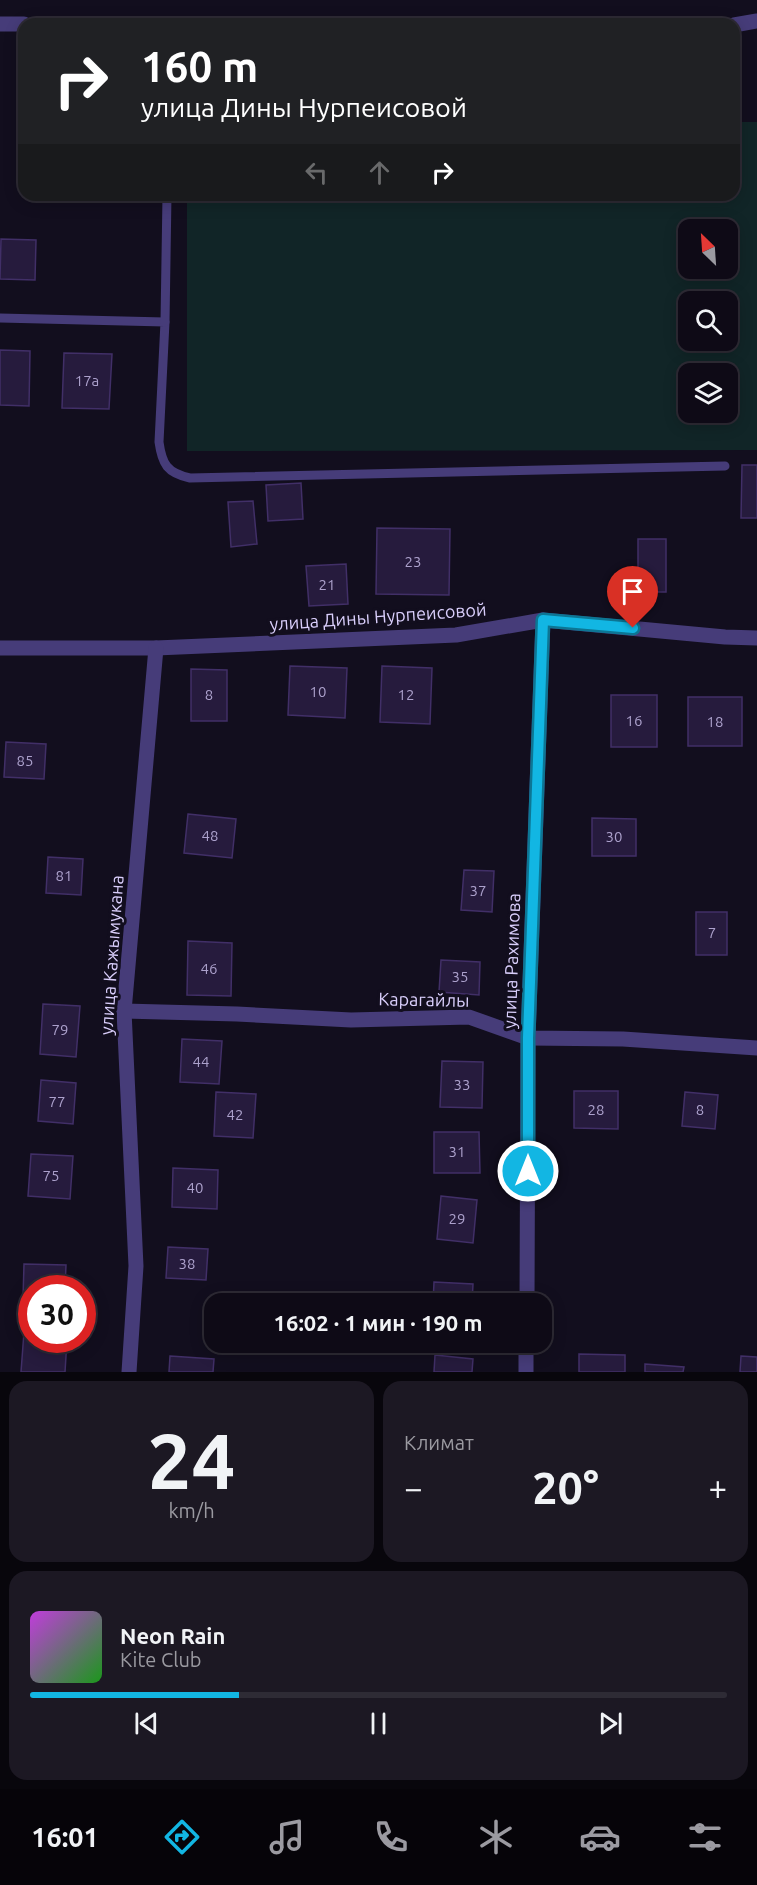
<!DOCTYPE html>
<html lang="ru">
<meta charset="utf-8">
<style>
body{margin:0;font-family:Ubuntu,sans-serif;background:#1c1823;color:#f1f3f6;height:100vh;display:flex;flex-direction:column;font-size:22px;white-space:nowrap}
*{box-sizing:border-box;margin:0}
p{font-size:20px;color:#9b9aa1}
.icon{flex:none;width:33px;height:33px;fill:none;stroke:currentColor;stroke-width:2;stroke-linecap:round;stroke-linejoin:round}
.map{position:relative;height:1372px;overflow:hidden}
.side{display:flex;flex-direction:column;gap:9px;padding:9px;background:#08060c;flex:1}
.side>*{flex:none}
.guide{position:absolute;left:18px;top:18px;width:722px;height:183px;border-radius:18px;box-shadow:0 3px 15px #0003,0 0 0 2px #2e2b35;background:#202124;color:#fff;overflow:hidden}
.needle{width:39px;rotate:335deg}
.fabs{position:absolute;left:678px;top:219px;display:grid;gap:12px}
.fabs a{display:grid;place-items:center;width:60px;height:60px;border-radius:12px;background:#0e0a16;box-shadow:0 3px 15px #0003,0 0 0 2px #2e2b35;font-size:30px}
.speed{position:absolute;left:18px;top:1275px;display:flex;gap:12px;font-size:30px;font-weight:700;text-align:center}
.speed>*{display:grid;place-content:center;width:78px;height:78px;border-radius:50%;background:#0e0a16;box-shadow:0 3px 15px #0003,0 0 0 2px #2e2b35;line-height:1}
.speed .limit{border:9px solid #d22;background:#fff;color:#111}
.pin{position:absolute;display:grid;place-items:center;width:51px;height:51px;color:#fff;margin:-62px -26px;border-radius:50% 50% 50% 0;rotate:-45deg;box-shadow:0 0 6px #0007}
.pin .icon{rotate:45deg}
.me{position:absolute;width:66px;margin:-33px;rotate:0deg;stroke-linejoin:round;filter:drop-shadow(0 0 4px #0008)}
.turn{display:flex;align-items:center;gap:21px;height:126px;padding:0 24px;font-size:27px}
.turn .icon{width:78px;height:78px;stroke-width:2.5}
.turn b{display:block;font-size:42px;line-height:51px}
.lanes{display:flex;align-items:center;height:57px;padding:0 24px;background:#0003;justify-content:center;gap:30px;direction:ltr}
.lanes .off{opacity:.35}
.big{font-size:45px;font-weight:700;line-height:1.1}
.side .widget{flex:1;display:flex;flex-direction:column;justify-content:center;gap:9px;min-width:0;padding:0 21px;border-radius:18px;background:#1c1823}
.side .dial{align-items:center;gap:0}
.dial b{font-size:78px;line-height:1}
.song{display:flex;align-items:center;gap:18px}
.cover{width:72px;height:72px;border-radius:9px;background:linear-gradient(135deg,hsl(290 70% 55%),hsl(120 70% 35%))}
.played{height:6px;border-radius:3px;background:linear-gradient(90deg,#12b6e3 30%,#2e2b35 30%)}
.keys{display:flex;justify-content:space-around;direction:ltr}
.heat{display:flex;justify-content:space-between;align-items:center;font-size:33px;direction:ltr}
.side .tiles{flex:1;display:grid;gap:9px;grid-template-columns:1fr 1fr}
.widget:last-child{grid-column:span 2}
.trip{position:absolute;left:204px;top:1293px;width:348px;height:60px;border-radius:18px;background:#0e0a16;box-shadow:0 3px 15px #0003,0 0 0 2px #2e2b35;font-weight:700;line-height:60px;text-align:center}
.tabs{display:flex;height:96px;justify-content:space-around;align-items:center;background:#060409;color:#9b9aa1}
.tabs .icon{width:42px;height:42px}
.tabs .active{color:#12b6e3}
.tabs b{font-size:27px;color:#f1f3f6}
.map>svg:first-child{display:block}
.green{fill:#112527;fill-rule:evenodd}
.building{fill:#261b3d;stroke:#412f67;stroke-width:1.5}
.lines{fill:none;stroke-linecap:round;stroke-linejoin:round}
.service{stroke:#463c79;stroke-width:9}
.minor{stroke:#463c79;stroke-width:15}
.route-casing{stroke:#0c7694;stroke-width:15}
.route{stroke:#12b6e3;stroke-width:10}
.labels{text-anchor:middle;stroke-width:6;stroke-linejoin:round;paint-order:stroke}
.number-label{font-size:15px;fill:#aca1cc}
.street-label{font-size:18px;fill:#d9cefb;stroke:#120e1e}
</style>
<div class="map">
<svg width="757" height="1372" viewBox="0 0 757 1372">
<rect width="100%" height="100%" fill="#120e1e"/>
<path class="green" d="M734,122H757V450L187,451V195H734ZM688,230H728V268H688ZM688,302H728V340H688ZM688,374H728V412H688Z"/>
<g class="building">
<path d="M1,239L36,240L35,280L0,279Z"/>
<path d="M0,350L30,351L29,406L0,405Z"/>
<path d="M64,353L112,354L109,409L62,408Z"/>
<path d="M742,465H757V518H741Z"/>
<path d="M301,483L303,519L268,521L266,485Z"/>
<path d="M253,501L257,544L231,547L228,502Z"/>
<path d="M377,528L450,529L449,595L376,594Z"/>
<rect x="638" y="539" width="28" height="53"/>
<path d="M346,564L348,604L309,606L306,566Z"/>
<path d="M290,666L347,668L345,718L288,715Z"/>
<path d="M382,666L432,668L430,724L380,722Z"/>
<path d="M191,669L227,670V721H191Z"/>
<rect x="611" y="695" width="46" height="52"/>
<rect x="688" y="697" width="54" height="49"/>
<path d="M6,742L46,744L44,779L4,777Z"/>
<path d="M188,814L236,819L232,858L184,853Z"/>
<path d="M592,818L636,819V856H592Z"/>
<path d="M48,857L83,859L81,895L46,893Z"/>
<path d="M464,870L494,871L492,912L461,910Z"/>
<rect x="696" y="912" width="31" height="43"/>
<path d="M188,941L232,943L231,996L187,995Z"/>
<path d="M441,960L480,962L479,995L439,992Z"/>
<path d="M43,1004L80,1006L76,1057L40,1054Z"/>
<path d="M182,1039L222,1041L219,1084L180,1082Z"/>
<path d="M442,1061L483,1062L482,1108L440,1107Z"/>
<path d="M41,1080L76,1083L73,1124L38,1121Z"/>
<path d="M574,1091H618V1129L574,1128Z"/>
<path d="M216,1092L256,1094L253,1138L214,1136Z"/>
<path d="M685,1092L718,1095L715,1129L682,1126Z"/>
<path d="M434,1132H479L480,1173H434Z"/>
<path d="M31,1154L73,1156L70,1199L28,1196Z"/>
<path d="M173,1168L218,1170L217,1209L172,1207Z"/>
<path d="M441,1196L477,1200L473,1243L437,1239Z"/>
<path d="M168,1247L208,1249L206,1280L166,1278Z"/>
<path d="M24,1264L66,1265L65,1288H32V1298H23Z"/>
<path d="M434,1282L473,1284L472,1304H433Z"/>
<path d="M24,1332H32V1340H67L65,1372H21Z"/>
<path d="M579,1354L625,1355V1372H579Z"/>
<path d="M435,1355L473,1359L472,1372H434Z"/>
<path d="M170,1356L214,1359L213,1372H169Z"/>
<path d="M741,1356L757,1357V1372H740Z"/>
<path d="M645,1364L684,1367L683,1372H645Z"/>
</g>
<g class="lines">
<g class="service">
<path d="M0,318L165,322L159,442C162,464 167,473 190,478L725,466"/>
<path d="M165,322L167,195"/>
</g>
<g class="minor">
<path d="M0,24H24"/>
<path d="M734,25L757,21"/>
<path d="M0,648H156L456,635L543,620L725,637L757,638"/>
<path d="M124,1011L237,1014L351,1020L469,1017L528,1038L623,1039L757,1048"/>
<path d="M527,1304L528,1038L543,620"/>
<path d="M129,1372L136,1266L124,1011L156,648"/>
<path d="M526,1372V1342"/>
</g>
</g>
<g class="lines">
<defs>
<path id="route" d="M528,1171V1038L543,620L633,628"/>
</defs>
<use href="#route" class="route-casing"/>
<use href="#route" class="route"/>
</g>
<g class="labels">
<g class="number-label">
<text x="87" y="386">17а</text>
<text x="413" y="567">23</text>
<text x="327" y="590">21</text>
<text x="318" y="697">10</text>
<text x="209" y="700">8</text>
<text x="406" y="700">12</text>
<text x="634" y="726">16</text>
<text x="715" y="727">18</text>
<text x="25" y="766">85</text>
<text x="210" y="841">48</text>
<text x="614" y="842">30</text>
<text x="64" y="881">81</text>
<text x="478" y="896">37</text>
<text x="712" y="938">7</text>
<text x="209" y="974">46</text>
<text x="460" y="982">35</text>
<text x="60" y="1035">79</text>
<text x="201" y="1067">44</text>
<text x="462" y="1090">33</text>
<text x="57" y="1107">77</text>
<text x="596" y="1115">28</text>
<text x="700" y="1115">8</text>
<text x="235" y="1120">42</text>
<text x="457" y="1157">31</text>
<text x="51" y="1181">75</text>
<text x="195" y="1193">40</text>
<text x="457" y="1224">29</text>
<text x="187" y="1269">38</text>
</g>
<g class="street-label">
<text transform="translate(378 617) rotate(-4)" y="6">улица Дины Нурпеисовой</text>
<text transform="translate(112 955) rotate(-86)" y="6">улица Кажымукана</text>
<text transform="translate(512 961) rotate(-88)" y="6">улица Рахимова</text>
<text transform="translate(424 1000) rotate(1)" y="6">Карагайлы</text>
</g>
</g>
</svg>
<div class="fabs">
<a><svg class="needle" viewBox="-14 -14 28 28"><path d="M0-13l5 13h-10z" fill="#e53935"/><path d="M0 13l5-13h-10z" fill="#9b9aa1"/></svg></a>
<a><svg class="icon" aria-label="search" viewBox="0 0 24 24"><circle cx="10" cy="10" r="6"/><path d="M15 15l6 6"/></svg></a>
<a><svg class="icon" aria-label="layers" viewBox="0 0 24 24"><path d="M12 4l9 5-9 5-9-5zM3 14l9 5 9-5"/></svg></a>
</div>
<div class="speed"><div class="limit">30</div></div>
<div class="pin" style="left:633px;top:628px;background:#d93025"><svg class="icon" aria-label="arrive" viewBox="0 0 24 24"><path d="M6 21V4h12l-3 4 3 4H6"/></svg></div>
<svg class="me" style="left:528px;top:1171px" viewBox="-20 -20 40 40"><circle r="17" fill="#12b6e3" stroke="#fff" stroke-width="3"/><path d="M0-11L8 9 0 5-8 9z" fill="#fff"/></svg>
<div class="trip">16:02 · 1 мин · 190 m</div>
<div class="guide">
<div class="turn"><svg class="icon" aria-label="right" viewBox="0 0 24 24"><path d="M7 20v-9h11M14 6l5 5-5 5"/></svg><div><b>160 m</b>улица Дины Нурпеисовой</div></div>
<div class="lanes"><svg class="icon off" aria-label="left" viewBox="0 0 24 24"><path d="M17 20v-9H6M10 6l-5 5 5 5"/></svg><svg class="icon off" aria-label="ahead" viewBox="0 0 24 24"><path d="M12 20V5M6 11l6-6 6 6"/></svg><svg class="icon" aria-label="right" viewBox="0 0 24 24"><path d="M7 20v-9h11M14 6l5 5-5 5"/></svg></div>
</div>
</div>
<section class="side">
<div class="tiles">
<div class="widget dial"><b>24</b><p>km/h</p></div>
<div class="widget"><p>Климат</p>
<div class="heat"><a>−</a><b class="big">20°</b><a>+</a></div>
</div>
<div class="widget">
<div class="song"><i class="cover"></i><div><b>Neon Rain</b><p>Kite Club</p></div></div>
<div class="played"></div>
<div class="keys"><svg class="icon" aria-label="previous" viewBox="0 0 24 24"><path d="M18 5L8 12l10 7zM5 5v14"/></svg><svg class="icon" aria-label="pause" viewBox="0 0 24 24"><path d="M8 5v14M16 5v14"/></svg><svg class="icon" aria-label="next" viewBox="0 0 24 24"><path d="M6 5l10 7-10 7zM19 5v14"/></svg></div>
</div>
</div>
</section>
<nav class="tabs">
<b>16:01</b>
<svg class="icon active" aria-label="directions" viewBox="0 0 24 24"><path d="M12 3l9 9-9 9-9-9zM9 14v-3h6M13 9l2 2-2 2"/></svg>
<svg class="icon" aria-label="music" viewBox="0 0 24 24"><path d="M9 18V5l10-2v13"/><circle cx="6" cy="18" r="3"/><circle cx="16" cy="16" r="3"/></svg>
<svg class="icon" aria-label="phone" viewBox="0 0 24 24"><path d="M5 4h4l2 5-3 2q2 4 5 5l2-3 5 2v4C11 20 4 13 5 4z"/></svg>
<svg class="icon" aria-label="climate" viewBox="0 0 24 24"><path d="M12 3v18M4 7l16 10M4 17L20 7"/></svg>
<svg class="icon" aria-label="car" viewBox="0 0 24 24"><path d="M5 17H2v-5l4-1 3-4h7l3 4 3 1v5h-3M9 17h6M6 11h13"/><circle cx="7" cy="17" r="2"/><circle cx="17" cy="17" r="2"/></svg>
<svg class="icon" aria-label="filters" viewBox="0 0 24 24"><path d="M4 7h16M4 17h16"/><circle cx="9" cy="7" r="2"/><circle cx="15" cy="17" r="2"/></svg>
</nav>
